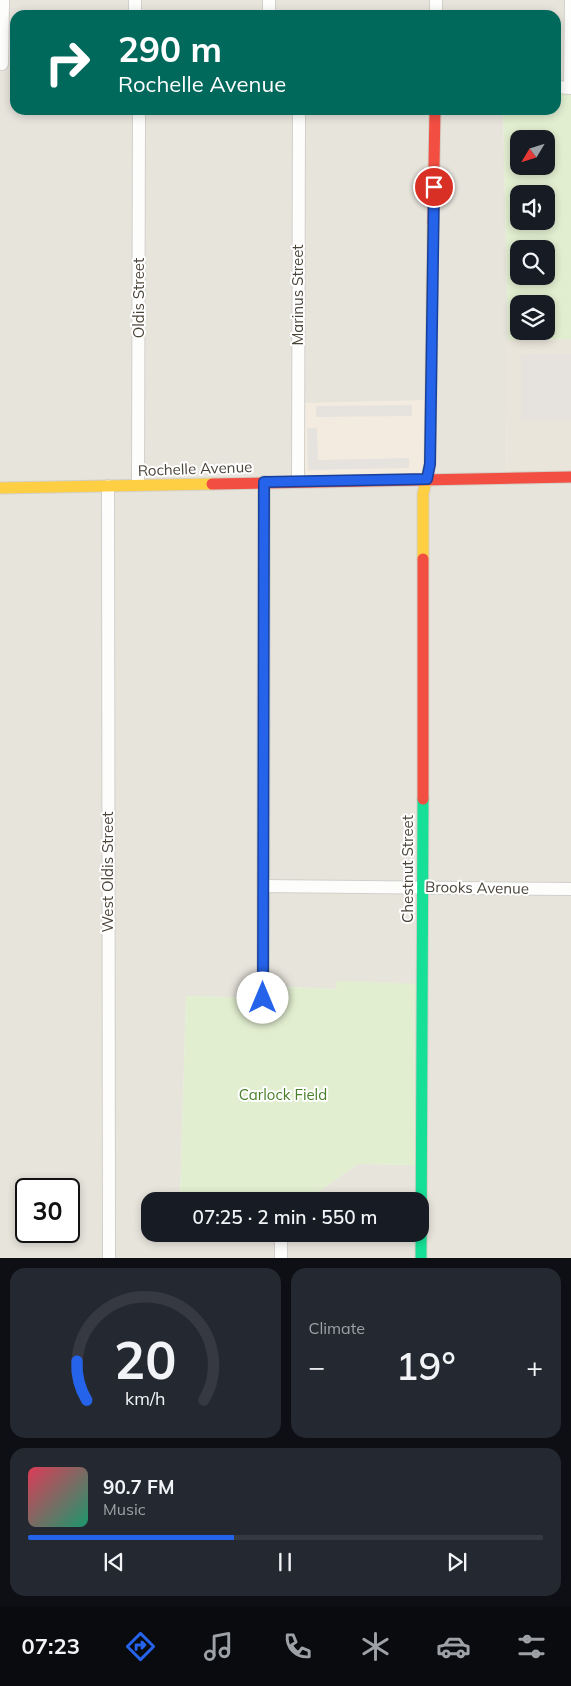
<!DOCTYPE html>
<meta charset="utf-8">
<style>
body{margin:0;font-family:Mulish,sans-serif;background:#242831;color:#f1f3f6;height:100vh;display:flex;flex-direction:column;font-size:19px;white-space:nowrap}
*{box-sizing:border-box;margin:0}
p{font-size:16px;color:#9ea1a6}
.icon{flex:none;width:28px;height:28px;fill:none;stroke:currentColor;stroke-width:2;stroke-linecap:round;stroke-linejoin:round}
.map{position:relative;height:1258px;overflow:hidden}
.sheet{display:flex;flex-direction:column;gap:10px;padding:10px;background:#0d0f14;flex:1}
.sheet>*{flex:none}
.hud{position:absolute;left:10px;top:10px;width:551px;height:105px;border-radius:15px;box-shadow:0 2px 8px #0003;background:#00695c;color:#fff;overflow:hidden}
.needle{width:32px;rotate:232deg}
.buttons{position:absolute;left:510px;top:130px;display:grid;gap:10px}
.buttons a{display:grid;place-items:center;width:45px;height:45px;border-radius:10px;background:#171b24;box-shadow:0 2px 8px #0003;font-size:25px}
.speed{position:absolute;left:15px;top:1178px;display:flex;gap:10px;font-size:25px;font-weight:700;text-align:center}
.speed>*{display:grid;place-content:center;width:65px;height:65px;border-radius:50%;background:#171b24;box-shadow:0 2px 8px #0003;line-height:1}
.speed .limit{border:2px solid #111;border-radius:8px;background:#fff;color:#111}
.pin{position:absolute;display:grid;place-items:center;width:42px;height:42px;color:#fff;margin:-21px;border:2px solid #fff;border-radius:50%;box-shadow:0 1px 5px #0007}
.me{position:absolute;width:55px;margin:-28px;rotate:0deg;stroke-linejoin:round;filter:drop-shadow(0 0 4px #0008)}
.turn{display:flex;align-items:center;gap:18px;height:105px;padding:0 25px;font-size:22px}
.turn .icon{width:65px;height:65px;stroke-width:2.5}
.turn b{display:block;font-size:35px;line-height:42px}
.big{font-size:38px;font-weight:600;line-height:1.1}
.sheet .widget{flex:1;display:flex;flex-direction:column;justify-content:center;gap:8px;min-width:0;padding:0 18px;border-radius:15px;background:#242831}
.sheet .dial{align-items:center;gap:0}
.dial svg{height:130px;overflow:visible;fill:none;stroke:#363941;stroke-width:7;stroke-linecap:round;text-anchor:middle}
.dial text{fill:#f1f3f6;stroke:none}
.song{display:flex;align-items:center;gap:15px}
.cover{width:60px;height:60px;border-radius:8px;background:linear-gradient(135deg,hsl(350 70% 55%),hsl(160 70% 35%))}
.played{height:5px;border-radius:2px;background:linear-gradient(90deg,#2563eb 40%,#363941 40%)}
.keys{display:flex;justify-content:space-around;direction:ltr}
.heat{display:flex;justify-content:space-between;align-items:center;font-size:28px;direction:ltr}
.sheet .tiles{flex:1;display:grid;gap:10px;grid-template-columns:1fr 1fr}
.widget:last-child{grid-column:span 2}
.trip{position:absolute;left:141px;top:1192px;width:288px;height:50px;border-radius:15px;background:#171b24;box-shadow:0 2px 8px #0003;font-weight:600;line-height:50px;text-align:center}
.tab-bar{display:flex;height:80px;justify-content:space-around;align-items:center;background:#090b0e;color:#9ea1a6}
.tab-bar .icon{width:35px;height:35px}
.tab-bar .current{color:#2563eb}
.tab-bar b{font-size:22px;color:#f1f3f6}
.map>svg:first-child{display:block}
.residential{fill:#e7e4dc;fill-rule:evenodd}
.commercial{fill:#f3ebdf}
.education{fill:#eae5da}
.green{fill:#e1eecf;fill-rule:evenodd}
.parking{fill:#e6e3df}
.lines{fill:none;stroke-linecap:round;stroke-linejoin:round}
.street-casing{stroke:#d2d0cb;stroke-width:14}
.fast-casing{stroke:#d3cfc5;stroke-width:13}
.slow-casing{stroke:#d3cfc5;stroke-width:13}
.jam-casing{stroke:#d3cfc5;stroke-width:13}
.street{stroke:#fdfdfc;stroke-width:12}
.fast{stroke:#16e098;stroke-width:11}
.slow{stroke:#ffcf43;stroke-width:11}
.jam{stroke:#f24e42;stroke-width:11}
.route-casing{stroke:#184099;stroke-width:12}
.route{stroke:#2563eb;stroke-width:9}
.labels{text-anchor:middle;stroke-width:4;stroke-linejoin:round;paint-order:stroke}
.street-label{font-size:15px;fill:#4b4439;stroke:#fff}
.park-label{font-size:15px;fill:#4a7f2a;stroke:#fff}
</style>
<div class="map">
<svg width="571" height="1259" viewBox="0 0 571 1259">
<rect width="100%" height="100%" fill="#f4f2ee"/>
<path class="residential" d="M0,0H571V88L556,87V15H15V110H503L508,340L506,477H571V1258L0,1259ZM337,982L421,1165L358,1164L305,1201H420V1234H150V1201H180L186,996L263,998V986L337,989ZM26,1189H69V1231H26Z"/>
<path class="commercial" d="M430,400L427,479L298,481L297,403Z"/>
<path class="education" d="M571,339V477H506L508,340Z"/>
<g class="green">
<path d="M556,87L571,88V339L508,340L503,110H556ZM519,139H546V166H519ZM519,194H546V221H519ZM519,249H546V276H519ZM519,304H546V331H519Z"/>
<path d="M337,981L423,984L421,1165L358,1164L305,1201H180L186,996L263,998V986L336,989Z"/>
</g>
<g class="parking">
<rect x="521" y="354" width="50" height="67"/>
<path d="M412,405V416L316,417V406Z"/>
<path d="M307,428H317L318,460L409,458V468L308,470Z"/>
</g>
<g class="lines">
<defs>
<g id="street">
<path d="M135,15V0"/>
<path d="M269,15V0"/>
<path d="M436,15V0"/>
<path d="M2,64L3,0"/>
<path d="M556,87L571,88"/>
<path d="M570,88L571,0"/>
<path d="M298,481L299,110"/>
<path d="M138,485L139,110"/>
<path d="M108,486L109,1259"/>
<path d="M263,886L571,889"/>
<path d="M263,998L264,482"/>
<path d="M281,1234V1259"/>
</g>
<path id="fast" d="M421,1259L423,799"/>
<g id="slow">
<path d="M0,488L212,484"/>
<path d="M423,559V494L430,464L433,222"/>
</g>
<g id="jam">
<path d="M433,222L435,110"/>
<path d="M212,484L571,477"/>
<path d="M423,559V799"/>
</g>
</defs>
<use href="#street" class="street-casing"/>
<use href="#fast" class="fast-casing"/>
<use href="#slow" class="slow-casing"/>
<use href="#jam" class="jam-casing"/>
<use href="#street" class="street"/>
<use href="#fast" class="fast"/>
<use href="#slow" class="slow"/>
<use href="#jam" class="jam"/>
</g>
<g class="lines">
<defs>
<path id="route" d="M263,998L264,482L427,479L430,464L434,187"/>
</defs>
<use href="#route" class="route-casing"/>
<use href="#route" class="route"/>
</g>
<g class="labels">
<g class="street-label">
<text transform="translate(298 295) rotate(-90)" y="5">Marinus Street</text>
<text transform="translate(139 298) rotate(-90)" y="5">Oldis Street</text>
<text transform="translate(195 469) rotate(-2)" y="5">Rochelle Avenue</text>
<text transform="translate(408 869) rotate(-90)" y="5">Chestnut Street</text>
<text transform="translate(108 872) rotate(-90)" y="5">West Oldis Street</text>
<text transform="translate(477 888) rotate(1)" y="5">Brooks Avenue</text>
</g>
<g class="park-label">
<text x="283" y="1100">Carlock Field</text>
</g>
</g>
</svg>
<div class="buttons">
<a><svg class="needle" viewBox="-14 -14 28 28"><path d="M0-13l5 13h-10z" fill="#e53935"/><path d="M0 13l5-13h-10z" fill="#9ea1a6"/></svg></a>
<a><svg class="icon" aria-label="sound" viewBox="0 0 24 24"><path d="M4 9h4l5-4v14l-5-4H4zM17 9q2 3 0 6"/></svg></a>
<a><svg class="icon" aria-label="search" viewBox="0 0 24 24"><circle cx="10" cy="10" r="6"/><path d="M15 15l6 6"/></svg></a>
<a><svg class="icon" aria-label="layers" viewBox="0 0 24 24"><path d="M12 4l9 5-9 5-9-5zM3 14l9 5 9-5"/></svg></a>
</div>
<div class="speed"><div class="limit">30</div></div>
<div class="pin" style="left:434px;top:187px;background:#d93025"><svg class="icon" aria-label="arrive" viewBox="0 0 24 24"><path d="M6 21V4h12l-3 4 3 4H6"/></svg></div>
<svg class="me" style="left:263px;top:998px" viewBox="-20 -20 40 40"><circle r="19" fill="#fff"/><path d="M0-13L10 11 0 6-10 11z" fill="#2563eb"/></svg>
<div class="trip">07:25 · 2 min · 550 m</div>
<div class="hud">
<div class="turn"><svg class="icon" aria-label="right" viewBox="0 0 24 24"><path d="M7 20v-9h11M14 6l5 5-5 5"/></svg><div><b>290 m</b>Rochelle Avenue</div></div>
</div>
</div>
<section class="sheet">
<div class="tiles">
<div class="widget dial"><svg viewBox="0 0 100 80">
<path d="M14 69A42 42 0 1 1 86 69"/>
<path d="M14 69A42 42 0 0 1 8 45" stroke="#2563eb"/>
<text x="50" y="56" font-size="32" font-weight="700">20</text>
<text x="50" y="72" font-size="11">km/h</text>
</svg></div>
<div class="widget"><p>Climate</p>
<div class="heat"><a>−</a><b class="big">19°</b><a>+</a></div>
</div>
<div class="widget">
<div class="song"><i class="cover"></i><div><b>90.7 FM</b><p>Music</p></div></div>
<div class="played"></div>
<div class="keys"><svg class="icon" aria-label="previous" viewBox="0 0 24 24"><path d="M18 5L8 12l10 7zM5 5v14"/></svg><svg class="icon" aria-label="pause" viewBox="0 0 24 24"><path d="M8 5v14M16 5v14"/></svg><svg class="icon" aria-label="next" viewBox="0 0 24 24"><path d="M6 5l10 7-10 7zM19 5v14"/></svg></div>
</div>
</div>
</section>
<nav class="tab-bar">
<b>07:23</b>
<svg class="icon current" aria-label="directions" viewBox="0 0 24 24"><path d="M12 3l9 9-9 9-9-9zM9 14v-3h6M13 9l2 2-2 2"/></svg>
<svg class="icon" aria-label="music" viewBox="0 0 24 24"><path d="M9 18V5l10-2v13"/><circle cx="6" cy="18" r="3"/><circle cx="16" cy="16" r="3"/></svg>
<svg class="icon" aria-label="phone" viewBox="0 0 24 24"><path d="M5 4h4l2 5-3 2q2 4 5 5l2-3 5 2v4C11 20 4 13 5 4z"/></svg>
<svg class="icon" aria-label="climate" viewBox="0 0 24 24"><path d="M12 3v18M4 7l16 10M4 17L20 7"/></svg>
<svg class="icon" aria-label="car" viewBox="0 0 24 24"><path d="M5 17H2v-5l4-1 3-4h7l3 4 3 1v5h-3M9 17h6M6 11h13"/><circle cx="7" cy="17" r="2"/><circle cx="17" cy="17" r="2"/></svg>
<svg class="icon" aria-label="filters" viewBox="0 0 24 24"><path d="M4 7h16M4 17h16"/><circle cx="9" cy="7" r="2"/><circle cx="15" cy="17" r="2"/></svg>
</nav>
